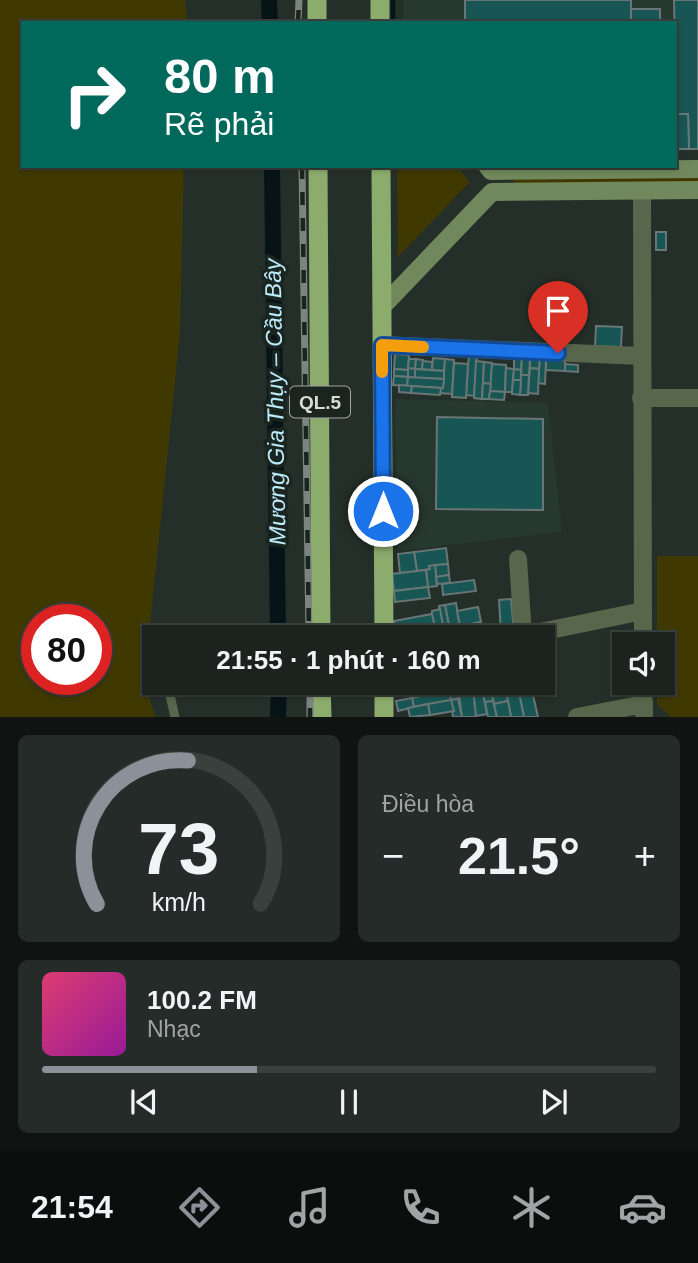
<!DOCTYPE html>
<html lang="vi">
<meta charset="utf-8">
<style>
body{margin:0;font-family:Arial,sans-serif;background:#252b28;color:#f1f3f6;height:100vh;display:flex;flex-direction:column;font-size:26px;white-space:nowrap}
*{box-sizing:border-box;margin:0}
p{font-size:23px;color:#a0a4a4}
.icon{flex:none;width:38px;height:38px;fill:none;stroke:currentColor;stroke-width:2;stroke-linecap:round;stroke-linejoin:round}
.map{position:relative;height:717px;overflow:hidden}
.details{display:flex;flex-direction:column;gap:18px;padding:18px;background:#0f1311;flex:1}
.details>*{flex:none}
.guide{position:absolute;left:21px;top:21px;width:656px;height:147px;border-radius:0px;box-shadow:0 2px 5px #0004,0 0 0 2px #3a403d;background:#00695c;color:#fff;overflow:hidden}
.buttons{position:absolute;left:612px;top:632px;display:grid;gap:14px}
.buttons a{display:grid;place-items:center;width:63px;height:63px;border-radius:0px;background:#1c231f;box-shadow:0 2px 5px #0004,0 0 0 2px #3a403d;font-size:35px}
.speed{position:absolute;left:21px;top:604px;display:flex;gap:14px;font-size:35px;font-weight:700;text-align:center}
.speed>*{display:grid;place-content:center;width:91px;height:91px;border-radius:50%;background:#1c231f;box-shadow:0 2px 5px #0004,0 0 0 2px #3a403d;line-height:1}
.speed .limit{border:10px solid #d22;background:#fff;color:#111}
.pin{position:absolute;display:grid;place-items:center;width:60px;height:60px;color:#fff;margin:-72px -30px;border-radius:50% 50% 50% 0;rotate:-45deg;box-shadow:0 0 7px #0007}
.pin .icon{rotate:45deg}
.me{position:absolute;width:77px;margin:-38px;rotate:0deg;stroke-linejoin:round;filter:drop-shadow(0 0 5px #0008)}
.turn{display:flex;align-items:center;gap:24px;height:147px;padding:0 28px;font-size:32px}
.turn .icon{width:91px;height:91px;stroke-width:2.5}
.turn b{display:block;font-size:49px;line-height:60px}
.big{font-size:52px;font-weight:700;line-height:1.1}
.details .tile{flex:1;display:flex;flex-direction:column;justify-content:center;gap:10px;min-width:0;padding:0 24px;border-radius:10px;background:#252b28}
.details .dial{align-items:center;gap:0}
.dial svg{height:182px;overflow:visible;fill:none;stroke:#3a403d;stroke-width:7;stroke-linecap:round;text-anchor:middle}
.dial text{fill:#f1f3f6;stroke:none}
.song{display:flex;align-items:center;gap:21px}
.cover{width:84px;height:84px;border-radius:10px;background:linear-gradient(135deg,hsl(340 70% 55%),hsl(300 70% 35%))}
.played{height:7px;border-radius:4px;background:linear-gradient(90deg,#8c9099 35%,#3a403d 35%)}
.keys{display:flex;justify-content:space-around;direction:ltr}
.heat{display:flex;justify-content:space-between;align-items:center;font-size:38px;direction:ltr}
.details .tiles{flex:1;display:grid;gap:18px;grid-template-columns:1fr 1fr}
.tile:last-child{grid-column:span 2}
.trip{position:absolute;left:142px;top:625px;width:413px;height:70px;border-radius:0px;background:#1c231f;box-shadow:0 2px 5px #0004,0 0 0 2px #3a403d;font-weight:700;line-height:70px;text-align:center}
.dock{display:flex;height:112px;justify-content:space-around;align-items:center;background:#0b0e0c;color:#a0a4a4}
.dock .icon{width:49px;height:49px}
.dock .current{color:#8c9099}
.dock b{font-size:32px;color:#f1f3f6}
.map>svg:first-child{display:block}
.built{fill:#27382f}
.green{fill:#3f3800;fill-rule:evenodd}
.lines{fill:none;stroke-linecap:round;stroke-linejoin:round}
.stream{stroke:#061317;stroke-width:4.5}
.canal{stroke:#061317;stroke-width:16}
.building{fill:#175654;stroke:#687675;stroke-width:2}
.service{stroke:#58674b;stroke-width:9}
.minor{stroke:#58674b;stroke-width:18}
.secondary{stroke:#70885b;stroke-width:18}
.trunk{stroke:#8bac6c;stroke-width:19}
.rail-casing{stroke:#7c8480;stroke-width:7}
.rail{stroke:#1b2520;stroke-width:4.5;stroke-dasharray:13;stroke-linecap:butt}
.route-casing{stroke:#114b97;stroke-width:18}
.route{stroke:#1a73e8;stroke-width:12}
.slow{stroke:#f59e0b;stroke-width:12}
.labels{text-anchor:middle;stroke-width:7;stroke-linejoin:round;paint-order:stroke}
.shield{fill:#1b2520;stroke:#9fa6a2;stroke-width:2}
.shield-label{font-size:19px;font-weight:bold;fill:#d7ddda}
.water-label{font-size:23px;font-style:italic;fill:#bcebfc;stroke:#1b2520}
</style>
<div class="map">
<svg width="698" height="717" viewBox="0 0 698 717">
<rect width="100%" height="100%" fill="#252f29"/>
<g class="built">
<path d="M403,0H698V149H676V23H403Z"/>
<path d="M395,399L548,403L562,532L397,551Z"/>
</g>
<g class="green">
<path d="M0,0H185L187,23H23V166H184L180,333L144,684L156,717H0ZM37,620H96V679H37Z"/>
<path d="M397,166H456L470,182L398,257Z"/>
<path d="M698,175V184L514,183L515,178Z"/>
<path d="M657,556H698V717H671L657,704V683L663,682V644H657Z"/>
</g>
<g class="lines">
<path class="stream" d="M393,23V0"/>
<g class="canal">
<path d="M269,0L270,23"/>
<path d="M272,166L278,637"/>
<path d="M278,717L279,682"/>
</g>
</g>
<g class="building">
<rect x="465" y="0" width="166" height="23"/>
<path d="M674,0H698V149H689L688,114H676Z"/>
<rect x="631" y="9" width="29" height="14"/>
<path d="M676,114H688L689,149H676Z"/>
<rect x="656" y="232" width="10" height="18"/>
<path d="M596,326L622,327L621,347L595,346Z"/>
<path d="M395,354L409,355L408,370L394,369Z"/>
<path d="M469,354L477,355L474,396L466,395Z"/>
<path d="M514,357H522L521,370L514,369Z"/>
<path d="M522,357L530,358L529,375H521Z"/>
<path d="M433,358L445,359L444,371L432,370Z"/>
<path d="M530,358L540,359L539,369L530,368Z"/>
<path d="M409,359H416L415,369L408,368Z"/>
<path d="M416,359L423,360L422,369H415Z"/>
<path d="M445,359L454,360L452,394L440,393L441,388H443Z"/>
<path d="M540,359H546L545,384L538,383Z"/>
<path d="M546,359L565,360V371L546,370Z"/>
<path d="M423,361L432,362V370L422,369Z"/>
<path d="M476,361L484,362L482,399L474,398Z"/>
<path d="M484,362L492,363L491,384L483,383Z"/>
<path d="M454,363L468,364L466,398L452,397Z"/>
<path d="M492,364L506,365L505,392L490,391Z"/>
<path d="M565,364L578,365V372L565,371Z"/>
<path d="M408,368L415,369V378L408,377Z"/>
<path d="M506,368L514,369L512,392H505Z"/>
<path d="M530,368L539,369L538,394L528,393Z"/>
<path d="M394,369L408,370V377L394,376Z"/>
<path d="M415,369L444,371V379L415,378Z"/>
<path d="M514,369L521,370V380H513Z"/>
<path d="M521,375H529L528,395H520Z"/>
<path d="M394,376L408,377L407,386L393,385Z"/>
<path d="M408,377L444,379L443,388L407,386Z"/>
<path d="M513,380H521L520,395L512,394Z"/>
<path d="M483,383L491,384L489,399H482Z"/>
<path d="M399,385L412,386L411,393L399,392Z"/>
<path d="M412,386L441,388L440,395L411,393Z"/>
<path d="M490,391L505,392L504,400L489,399Z"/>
<path d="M437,417L543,419V510L436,509Z"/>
<path d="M446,548L448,564L429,566L430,569L417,571L414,552Z"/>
<path d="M414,552L417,571L400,573L398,554Z"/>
<path d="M448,564L449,575L436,577L435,565Z"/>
<path d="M435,565L437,586L428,587L426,570L430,569L429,566Z"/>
<path d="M426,570L428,587L394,591L392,574Z"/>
<path d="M449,575L450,583L437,584L436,577Z"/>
<path d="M474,580L476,591L443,595L442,584Z"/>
<path d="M428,587L430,598L395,602L394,591Z"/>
<path d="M511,599L514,632L501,633L499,600Z"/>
<path d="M456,603L460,626L462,637H451L445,605Z"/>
<path d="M445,605L451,637H445L439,606Z"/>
<path d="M478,607L481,622L460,626L457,611Z"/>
<path d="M440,609L445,637H436L432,614V611Z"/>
<path d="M432,614L436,632L410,637L409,628L395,631L394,621Z"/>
<path d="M481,622L484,637H462L460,626Z"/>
<path d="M542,660H555L556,676H542Z"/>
<path d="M412,682L414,689L397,692L395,684Z"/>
<path d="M444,682H454L455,689L412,698L410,689Z"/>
<path d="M530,682L538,717H524L517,683Z"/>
<path d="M517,683L519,693L507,696L504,685Z"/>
<path d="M465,685L467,694L459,695L457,686Z"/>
<path d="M504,685L508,701L494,704L491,688Z"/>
<path d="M458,688L460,698L451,700L449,690Z"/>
<path d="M482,688L487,714L476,716L473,690Z"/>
<path d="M491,688L493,701L485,702L482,690Z"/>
<path d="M449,690L451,700L414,707L412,698Z"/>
<path d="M473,690L476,717H462L459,695Z"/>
<path d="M519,693L524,717H511L507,696Z"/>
<path d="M412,698L414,707L398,711L396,701Z"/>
<path d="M458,699L462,717H453L451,700Z"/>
<path d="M451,700L454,711L430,715L428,704Z"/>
<path d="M493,701L497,717H488L485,702Z"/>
<path d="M508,701L511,717H497L494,704Z"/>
<path d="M428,704L430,715L410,717L408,708Z"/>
</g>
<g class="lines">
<path class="service" d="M167,682L175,717"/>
<g class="minor">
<path d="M642,191L643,644"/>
<path d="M382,345L641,356"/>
<path d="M641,398H698"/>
<path d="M518,559L523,636"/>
<path d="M516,637L643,611"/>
<path d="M643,682L644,714"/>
<path d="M577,717L644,704"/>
</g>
<g class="secondary">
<path d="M487,166L491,171L698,169"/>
<path d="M382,307L492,192L698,190"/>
</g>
<g class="trunk">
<path d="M317,0V23"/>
<path d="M380,0V23"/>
<path d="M318,166L321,637"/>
<path d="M381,166L384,637"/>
<path d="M321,682L322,717"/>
<path d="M384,682V717"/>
</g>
<defs>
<g id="rail">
<path d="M298,23L299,0"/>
<path d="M302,166L309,637"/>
<path d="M310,682V717"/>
</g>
</defs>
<use href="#rail" class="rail-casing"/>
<use href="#rail" class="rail"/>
</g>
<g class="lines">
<defs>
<path id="route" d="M383,511L382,345L558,353"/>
</defs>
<use href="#route" class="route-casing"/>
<use href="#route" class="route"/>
<path class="slow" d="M382,372V345L423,347"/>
</g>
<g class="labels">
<rect class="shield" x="290" y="386.5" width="60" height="31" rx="5"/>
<g class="shield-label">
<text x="320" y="409">QL.5</text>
</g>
<g class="water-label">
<text transform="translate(275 402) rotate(-91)" y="8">Mương Gia Thụy – Cầu Bây</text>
</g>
</g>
</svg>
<div class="buttons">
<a><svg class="icon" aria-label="sound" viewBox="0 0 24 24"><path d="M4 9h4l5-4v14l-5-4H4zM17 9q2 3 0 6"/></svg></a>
</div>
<div class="speed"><div class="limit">80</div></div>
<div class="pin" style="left:558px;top:353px;background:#d93025"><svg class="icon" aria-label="arrive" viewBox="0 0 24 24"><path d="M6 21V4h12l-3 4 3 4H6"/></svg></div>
<svg class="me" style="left:383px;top:511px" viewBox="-20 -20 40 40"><circle r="17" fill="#1a73e8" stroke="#fff" stroke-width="3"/><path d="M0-11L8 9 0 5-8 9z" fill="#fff"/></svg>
<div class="trip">21:55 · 1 phút · 160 m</div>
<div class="guide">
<div class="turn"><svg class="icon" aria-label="right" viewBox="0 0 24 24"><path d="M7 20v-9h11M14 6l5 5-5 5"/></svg><div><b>80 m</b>Rẽ phải</div></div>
</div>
</div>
<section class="details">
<div class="tiles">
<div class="tile dial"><svg viewBox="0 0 100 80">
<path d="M14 69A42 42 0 1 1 86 69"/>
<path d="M14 69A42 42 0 0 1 54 6" stroke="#8c9099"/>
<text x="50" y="56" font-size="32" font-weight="700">73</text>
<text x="50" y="72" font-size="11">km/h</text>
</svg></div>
<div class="tile"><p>Điều hòa</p>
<div class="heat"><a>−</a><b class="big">21.5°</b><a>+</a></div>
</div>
<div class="tile">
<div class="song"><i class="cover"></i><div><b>100.2 FM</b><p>Nhạc</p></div></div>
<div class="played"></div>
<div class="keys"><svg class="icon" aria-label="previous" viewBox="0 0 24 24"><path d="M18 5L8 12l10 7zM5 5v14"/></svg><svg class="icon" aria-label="pause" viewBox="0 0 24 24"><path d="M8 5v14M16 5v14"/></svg><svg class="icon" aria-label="next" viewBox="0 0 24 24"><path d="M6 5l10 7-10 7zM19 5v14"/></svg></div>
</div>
</div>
</section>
<nav class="dock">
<b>21:54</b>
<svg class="icon current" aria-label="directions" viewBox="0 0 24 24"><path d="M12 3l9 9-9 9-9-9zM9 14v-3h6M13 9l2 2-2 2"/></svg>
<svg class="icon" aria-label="music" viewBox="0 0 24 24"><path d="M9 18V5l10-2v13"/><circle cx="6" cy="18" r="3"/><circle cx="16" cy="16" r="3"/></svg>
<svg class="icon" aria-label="phone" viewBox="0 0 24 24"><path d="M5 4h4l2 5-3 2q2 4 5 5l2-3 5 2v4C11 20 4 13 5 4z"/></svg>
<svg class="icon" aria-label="climate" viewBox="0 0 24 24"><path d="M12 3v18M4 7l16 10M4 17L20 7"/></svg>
<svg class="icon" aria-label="car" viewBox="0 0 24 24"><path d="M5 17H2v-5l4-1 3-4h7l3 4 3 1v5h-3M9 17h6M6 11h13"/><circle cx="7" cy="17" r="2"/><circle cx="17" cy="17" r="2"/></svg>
</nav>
